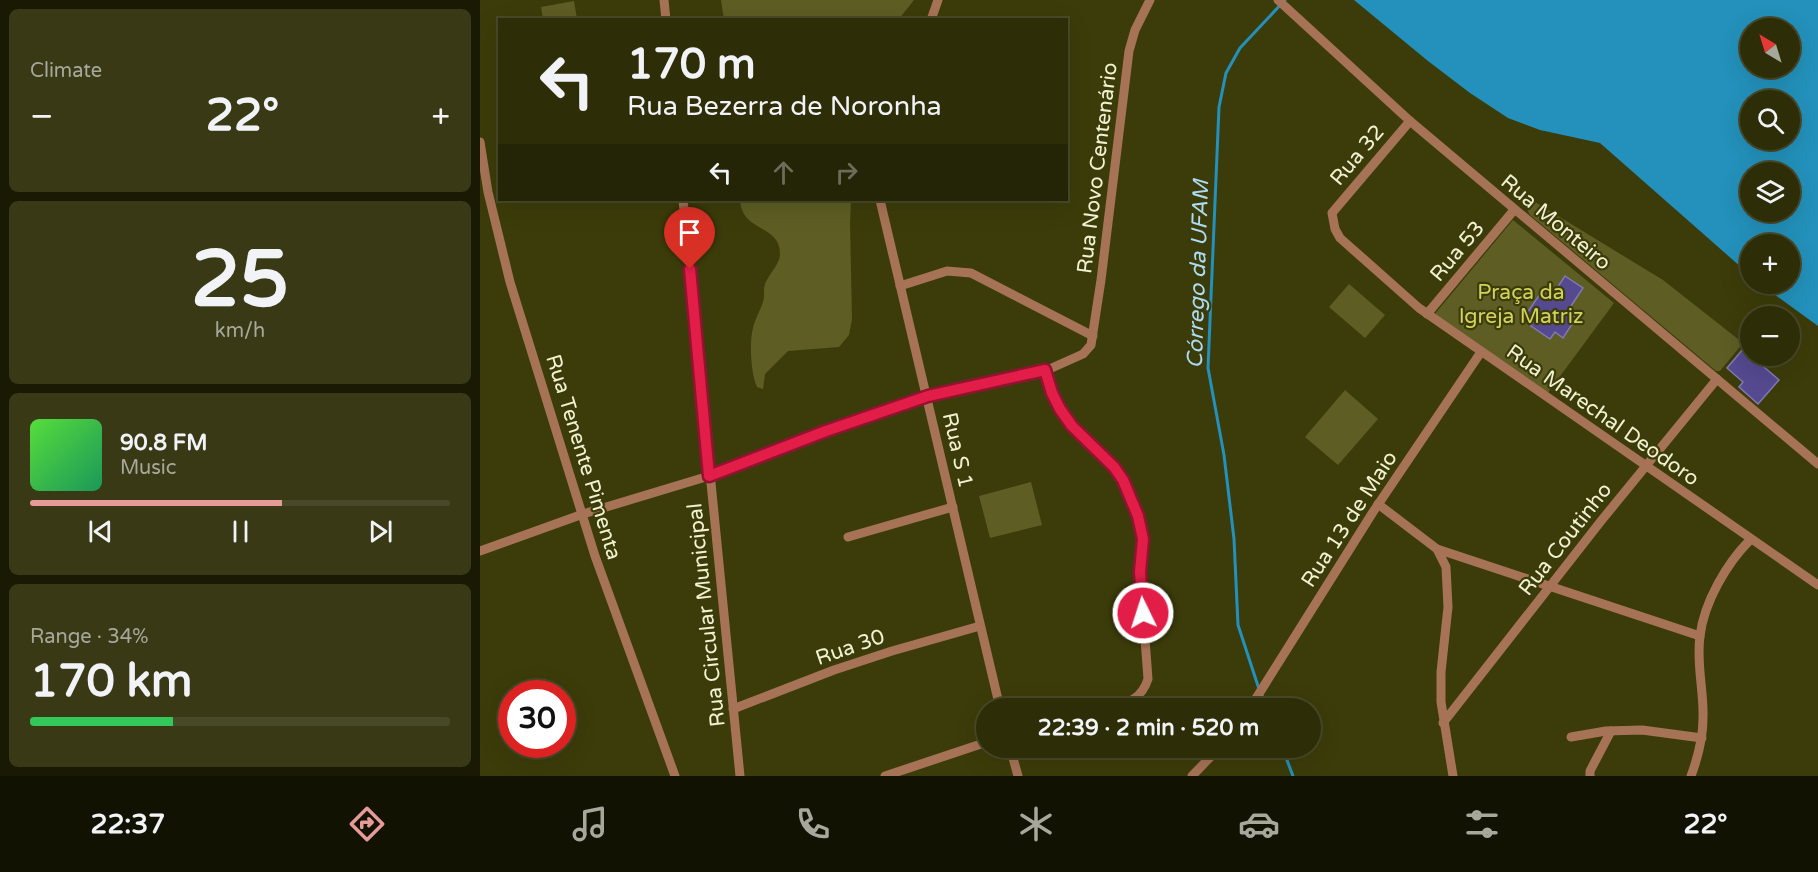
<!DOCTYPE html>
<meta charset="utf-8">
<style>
body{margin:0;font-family:"Varela Round",sans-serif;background:#393916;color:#f1f3f6;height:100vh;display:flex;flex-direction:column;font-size:22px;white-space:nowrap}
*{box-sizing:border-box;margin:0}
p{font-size:20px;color:#a7a89c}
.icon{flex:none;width:33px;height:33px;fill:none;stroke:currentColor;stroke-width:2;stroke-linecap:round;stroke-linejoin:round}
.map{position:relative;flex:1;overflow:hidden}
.sheet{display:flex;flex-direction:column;gap:9px;padding:9px;background:#191904;width:480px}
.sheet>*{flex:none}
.guide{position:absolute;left:18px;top:18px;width:570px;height:183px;border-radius:0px;box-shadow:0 6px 24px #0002,0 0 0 2px #484929;background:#2d2d08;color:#f1f3f6;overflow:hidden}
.needle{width:39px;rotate:322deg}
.controls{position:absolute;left:1260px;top:18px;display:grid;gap:12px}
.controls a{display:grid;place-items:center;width:60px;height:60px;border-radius:50%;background:#2d2d08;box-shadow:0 6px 24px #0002,0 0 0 2px #484929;font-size:30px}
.speed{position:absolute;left:18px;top:680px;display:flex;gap:12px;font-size:30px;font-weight:700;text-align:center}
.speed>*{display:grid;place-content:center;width:78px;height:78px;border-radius:50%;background:#2d2d08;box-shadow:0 6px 24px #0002,0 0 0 2px #484929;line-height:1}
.speed .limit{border:9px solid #d22;background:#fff;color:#111}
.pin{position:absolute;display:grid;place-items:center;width:51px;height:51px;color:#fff;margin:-62px -26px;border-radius:50% 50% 50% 0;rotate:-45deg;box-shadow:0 0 6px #0007}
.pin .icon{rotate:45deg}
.me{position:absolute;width:66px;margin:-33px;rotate:356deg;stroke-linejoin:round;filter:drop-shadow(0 0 4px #0008)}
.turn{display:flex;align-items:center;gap:21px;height:126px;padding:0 30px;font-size:27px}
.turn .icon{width:78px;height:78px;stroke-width:2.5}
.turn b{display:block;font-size:42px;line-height:51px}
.lanes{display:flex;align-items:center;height:57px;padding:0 30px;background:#0003;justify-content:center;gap:30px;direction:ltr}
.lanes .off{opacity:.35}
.big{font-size:45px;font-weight:700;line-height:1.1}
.sheet .card{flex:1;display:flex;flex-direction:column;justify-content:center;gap:9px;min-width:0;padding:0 21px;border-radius:9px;background:#393916}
.sheet .dial{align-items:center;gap:0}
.dial b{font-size:78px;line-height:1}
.song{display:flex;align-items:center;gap:18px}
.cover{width:72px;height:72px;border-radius:9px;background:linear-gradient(135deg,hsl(110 70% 55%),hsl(150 70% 35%))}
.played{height:6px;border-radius:3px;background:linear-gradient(90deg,#e69b98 60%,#484929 60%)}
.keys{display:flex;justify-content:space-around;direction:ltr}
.heat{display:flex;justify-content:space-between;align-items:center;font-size:33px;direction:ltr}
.charge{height:9px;border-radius:4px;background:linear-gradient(90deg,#34c759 34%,#484929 0)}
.trip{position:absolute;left:496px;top:698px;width:345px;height:60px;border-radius:30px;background:#2d2d08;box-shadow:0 6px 24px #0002,0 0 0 2px #484929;font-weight:700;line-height:60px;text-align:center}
.tab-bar{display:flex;height:96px;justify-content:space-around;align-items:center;background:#121203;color:#a7a89c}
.tab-bar .icon{width:42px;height:42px}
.tab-bar .on{color:#e69b98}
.tab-bar b{font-size:27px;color:#f1f3f6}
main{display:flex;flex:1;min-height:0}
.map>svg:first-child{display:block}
.green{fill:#5d5d24}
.water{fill:#2391bb;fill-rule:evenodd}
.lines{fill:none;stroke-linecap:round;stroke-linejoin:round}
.stream{stroke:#2391bb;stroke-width:3}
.building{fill:#554990;stroke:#817ab2;stroke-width:1.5}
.minor{stroke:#a77357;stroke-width:9}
.route-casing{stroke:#92132f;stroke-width:15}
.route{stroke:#e11d48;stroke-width:10}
.labels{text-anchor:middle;stroke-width:4.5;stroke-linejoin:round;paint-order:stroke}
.street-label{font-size:21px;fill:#f0f2d2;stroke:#3c3c0a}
.park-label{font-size:21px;fill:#d2d35b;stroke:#3c3c0a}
.water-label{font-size:22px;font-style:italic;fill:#addbf1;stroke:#3c3c0a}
</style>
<main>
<section class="sheet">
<div class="card"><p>Climate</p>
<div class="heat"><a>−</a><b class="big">22°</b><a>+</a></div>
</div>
<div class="card dial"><b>25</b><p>km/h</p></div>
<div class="card">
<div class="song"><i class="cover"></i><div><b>90.8 FM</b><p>Music</p></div></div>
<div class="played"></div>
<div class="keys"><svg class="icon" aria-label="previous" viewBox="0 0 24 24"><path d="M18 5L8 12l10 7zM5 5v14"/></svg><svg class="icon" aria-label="pause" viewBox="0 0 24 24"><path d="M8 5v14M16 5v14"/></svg><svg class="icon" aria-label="next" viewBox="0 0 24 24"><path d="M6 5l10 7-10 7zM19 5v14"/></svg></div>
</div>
<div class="card"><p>Range · 34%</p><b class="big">170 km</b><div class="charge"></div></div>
</section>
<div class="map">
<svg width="1338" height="776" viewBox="0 0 1338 776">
<rect width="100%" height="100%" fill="#3c3c0a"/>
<g class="green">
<path d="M241,0H434L419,19L244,20Z"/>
<path d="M94,1L97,19H63L61,7Z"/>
<path d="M260,200H371L370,224L372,319L369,335L359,347L308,351L285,374L283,389L277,387C271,374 269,343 273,328C275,319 280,311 283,302C285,296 283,290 285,284C289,274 299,265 300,255C301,224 262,233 260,200Z"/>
<path d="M1055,202L1183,280L1263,343L1240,371H1236L1049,214L1047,206Z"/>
<path d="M1033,220L1134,303L1067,394L954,315Z"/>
<path d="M869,284L905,315L885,338L849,307Z"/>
<path d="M865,390L898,419L858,465L825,437Z"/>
<path d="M551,482L562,525L510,538L499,496Z"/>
</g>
<path class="water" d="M874,0H1338V326L1280,284H1310V244H1270V275L1120,143L1060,130L1028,118L990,93L948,61ZM1270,28H1310V68H1270ZM1270,100H1310V140H1270ZM1270,172H1310V212H1270Z"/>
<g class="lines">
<g class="stream">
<path d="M779,689L758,625L754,539L744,455L728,368L739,107L746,73L760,48L805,0"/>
<path d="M782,695L786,708"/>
<path d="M802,747L813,776"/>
</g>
</g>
<g class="building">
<path d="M1085,276L1103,288L1087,312L1096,318L1083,338L1075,332L1070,339L1051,326L1055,319L1047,313L1060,294L1069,300Z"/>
<path d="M1263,349L1299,380L1278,404L1259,387L1263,382L1247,368Z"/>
</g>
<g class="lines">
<g class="minor">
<path d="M184,0L186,20"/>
<path d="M798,0L930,121L1338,464"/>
<path d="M451,20L458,0"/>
<path d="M930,121L852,213L855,229L860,238L939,308L1338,585"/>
<path d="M0,142L8,192L30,282L115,556L195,776"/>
<path d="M203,200L260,776"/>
<path d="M400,200L520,708"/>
<path d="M420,286L467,271L491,273L613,336"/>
<path d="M947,314L1034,210"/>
<path d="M565,371L572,393L580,409L592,426L634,467L643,481L658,516L664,539L660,572L668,679C662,698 649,703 631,708"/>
<path d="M898,504L957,549L966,567L968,607L961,672V702L973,776"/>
<path d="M368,537L473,507"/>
<path d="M957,549L1220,636"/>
<path d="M0,551L103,514L229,476L346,431L448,396L565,371L603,354L611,345L621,280L649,51L655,30L670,0"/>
<path d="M770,708L893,512L1001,352"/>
<path d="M253,709L354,670L412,651L500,626"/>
<path d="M963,723L1121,521L1237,379"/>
<path d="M1091,737L1126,731L1162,730L1222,738"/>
<path d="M530,747L538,776"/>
<path d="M405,776L507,742"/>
<path d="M712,776L740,747"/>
<path d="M1110,776V771L1131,731"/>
<path d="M1211,776C1218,757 1223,738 1223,718C1224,691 1216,663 1220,636C1224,602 1247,563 1270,540"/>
</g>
</g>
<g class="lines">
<defs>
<path id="route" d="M210,269L229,476L346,431L448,396L565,370L572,393L580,409L592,426L634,467L643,480L658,516L663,539L660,572L663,613"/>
</defs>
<use href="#route" class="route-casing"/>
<use href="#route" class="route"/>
</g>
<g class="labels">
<g class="street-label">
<text transform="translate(877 155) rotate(-50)" y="7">Rua 32</text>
<text transform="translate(617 168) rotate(-83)" y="7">Rua Novo Centenário</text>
<text transform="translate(1076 222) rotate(40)" y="7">Rua Monteiro</text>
<text transform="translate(977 251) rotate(-50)" y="7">Rua 53</text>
<text transform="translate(1123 415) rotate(35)" y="7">Rua Marechal Deodoro</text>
<text transform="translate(478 450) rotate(77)" y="7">Rua S 1</text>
<text transform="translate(104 457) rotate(73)" y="7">Rua Tenente Pimenta</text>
<text transform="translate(869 519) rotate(-57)" y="7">Rua 13 de Maio</text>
<text transform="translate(1085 539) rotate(-52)" y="7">Rua Coutinho</text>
<text transform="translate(226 615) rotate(-96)" y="7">Rua Circular Municipal</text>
<text transform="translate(370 647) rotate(-19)" y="7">Rua 30</text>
</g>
<g class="park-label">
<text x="1041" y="299">Praça da<tspan x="1041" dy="24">Igreja Matriz</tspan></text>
</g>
<g class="water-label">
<text transform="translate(717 274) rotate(-88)" y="8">Córrego da UFAM</text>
</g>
</g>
</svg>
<div class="controls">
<a><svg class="needle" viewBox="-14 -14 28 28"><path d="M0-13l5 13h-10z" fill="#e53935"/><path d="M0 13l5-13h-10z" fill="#a7a89c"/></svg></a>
<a><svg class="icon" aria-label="search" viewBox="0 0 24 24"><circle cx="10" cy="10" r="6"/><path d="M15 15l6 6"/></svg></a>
<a><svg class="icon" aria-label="layers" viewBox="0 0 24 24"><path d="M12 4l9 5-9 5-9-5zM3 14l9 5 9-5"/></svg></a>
<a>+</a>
<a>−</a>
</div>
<div class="speed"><div class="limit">30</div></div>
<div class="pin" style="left:210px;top:269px;background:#d93025"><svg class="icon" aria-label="arrive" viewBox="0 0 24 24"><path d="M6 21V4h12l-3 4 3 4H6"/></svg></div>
<svg class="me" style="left:663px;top:613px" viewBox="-20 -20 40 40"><circle r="17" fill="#e11d48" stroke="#fff" stroke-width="3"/><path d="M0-11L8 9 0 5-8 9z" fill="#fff"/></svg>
<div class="trip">22:39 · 2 min · 520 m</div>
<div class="guide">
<div class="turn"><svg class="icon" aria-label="left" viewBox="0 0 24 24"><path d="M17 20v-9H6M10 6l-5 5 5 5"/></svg><div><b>170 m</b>Rua Bezerra de Noronha</div></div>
<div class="lanes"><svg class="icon" aria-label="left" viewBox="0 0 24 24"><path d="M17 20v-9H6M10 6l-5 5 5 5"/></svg><svg class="icon off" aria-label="ahead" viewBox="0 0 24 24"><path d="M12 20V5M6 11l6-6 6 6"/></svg><svg class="icon off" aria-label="right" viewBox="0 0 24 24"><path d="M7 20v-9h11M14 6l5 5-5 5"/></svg></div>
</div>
</div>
</main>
<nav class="tab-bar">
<b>22:37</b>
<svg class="icon on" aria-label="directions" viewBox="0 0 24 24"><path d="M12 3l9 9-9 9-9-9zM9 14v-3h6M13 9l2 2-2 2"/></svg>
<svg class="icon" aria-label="music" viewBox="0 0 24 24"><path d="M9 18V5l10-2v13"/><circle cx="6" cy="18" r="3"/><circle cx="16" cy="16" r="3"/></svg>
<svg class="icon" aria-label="phone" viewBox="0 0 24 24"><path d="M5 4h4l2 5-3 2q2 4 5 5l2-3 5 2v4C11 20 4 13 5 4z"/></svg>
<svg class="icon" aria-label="climate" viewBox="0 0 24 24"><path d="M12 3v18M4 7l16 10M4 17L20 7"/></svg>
<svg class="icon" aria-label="car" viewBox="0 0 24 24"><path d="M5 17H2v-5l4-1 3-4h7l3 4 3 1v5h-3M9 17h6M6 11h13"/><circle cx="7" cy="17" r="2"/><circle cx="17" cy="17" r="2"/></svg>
<svg class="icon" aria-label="filters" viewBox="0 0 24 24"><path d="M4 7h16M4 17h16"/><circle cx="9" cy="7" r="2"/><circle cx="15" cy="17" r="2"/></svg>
<b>22°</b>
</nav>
